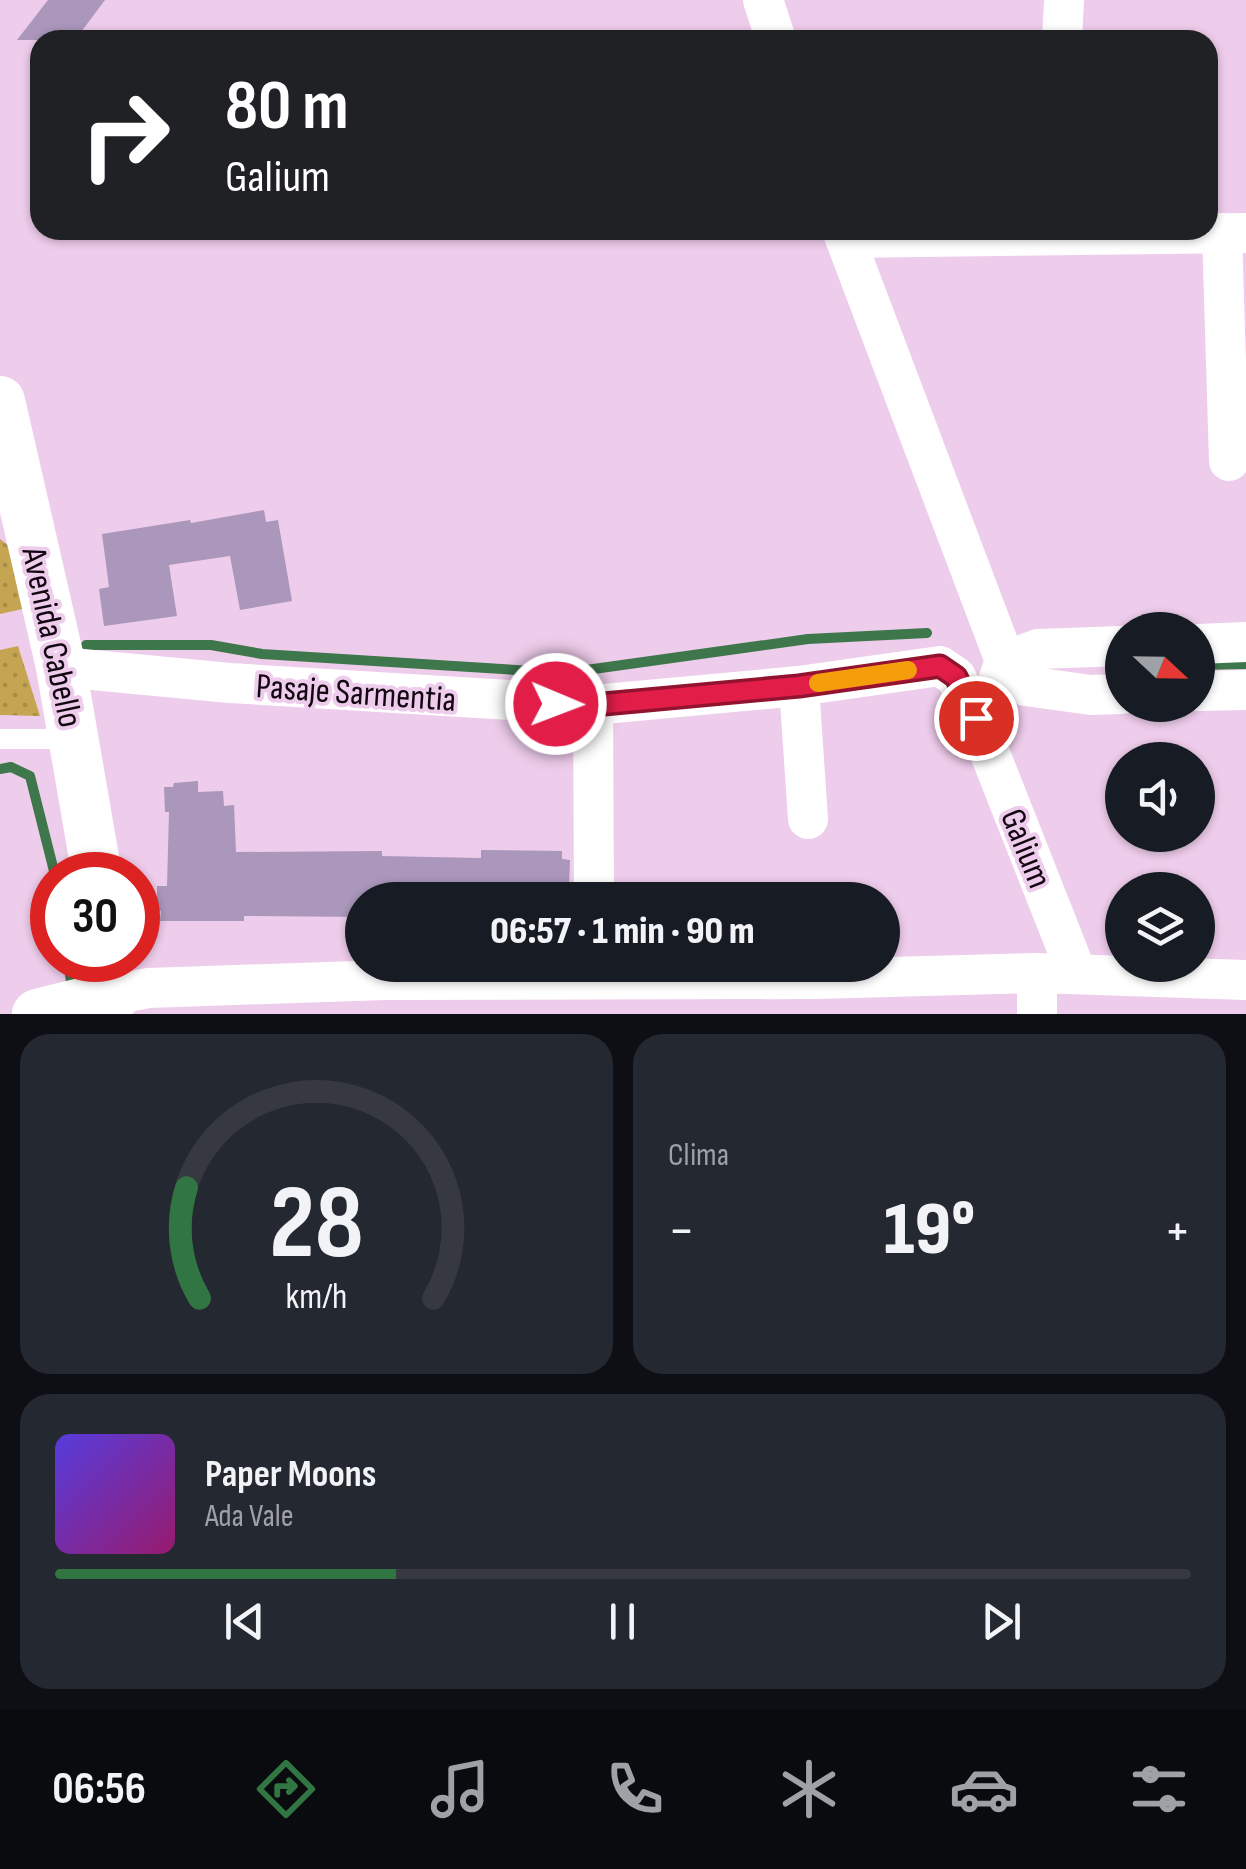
<!DOCTYPE html>
<html lang="es">
<meta charset="utf-8">
<style>
body{margin:0;font-family:"Sofia Sans Condensed",sans-serif;background:#242831;color:#f1f3f6;height:100vh;display:flex;flex-direction:column;font-size:38px;white-space:nowrap}
*{box-sizing:border-box;margin:0}
p{font-size:32px;color:#9ea1a6}
.icon{flex:none;width:55px;height:55px;fill:none;stroke:currentColor;stroke-width:2;stroke-linecap:round;stroke-linejoin:round}
.map{position:relative;height:1014px;overflow:hidden}
.side{display:flex;flex-direction:column;gap:20px;padding:20px;background:#0d0f14;flex:1}
.side>*{flex:none}
.top-card{position:absolute;left:30px;top:30px;width:1188px;height:210px;border-radius:30px;box-shadow:0 2px 8px #0004;background:#202124;color:#fff;overflow:hidden}
.needle{width:65px;rotate:112deg}
.buttons{position:absolute;left:1105px;top:612px;display:grid;gap:20px}
.buttons a{display:grid;place-items:center;width:110px;height:110px;border-radius:50%;background:#171b24;box-shadow:0 2px 8px #0004;font-size:50px}
.speed{position:absolute;left:30px;top:852px;display:flex;gap:20px;font-size:50px;font-weight:700;text-align:center}
.speed>*{display:grid;place-content:center;width:130px;height:130px;border-radius:50%;background:#171b24;box-shadow:0 2px 8px #0004;line-height:1}
.speed .limit{border:15px solid #d22;background:#fff;color:#111}
.pin{position:absolute;display:grid;place-items:center;width:85px;height:85px;color:#fff;margin:-42px;border:5px solid #fff;border-radius:50%;box-shadow:0 2px 10px #0007}
.me{position:absolute;width:110px;margin:-55px;rotate:91deg;stroke-linejoin:round;filter:drop-shadow(0 0 8px #0008)}
.turn{display:flex;align-items:center;gap:35px;height:210px;padding:0 30px;font-size:45px}
.turn .icon{width:130px;height:130px;stroke-width:2.5}
.turn b{display:block;font-size:70px;line-height:85px}
.big{font-size:75px;font-weight:800;line-height:1.1}
.side .widget{flex:1;display:flex;flex-direction:column;justify-content:center;gap:15px;min-width:0;padding:0 35px;border-radius:30px;background:#242831}
.side .dial{align-items:center;gap:0}
.dial svg{height:260px;overflow:visible;fill:none;stroke:#363941;stroke-width:7;stroke-linecap:round;text-anchor:middle}
.dial text{fill:#f1f3f6;stroke:none}
.song{display:flex;align-items:center;gap:30px}
.cover{width:120px;height:120px;border-radius:15px;background:linear-gradient(135deg,hsl(250 70% 55%),hsl(320 70% 35%))}
.played{height:10px;border-radius:5px;background:linear-gradient(90deg,#317642 30%,#363941 30%)}
.keys{display:flex;justify-content:space-around;direction:ltr}
.heat{display:flex;justify-content:space-between;align-items:center;font-size:55px;direction:ltr}
.side .tiles{flex:1;display:grid;gap:20px;grid-template-columns:1fr 1fr}
.widget:last-child{grid-column:span 2}
.trip{position:absolute;left:345px;top:882px;width:555px;height:100px;border-radius:50px;background:#171b24;box-shadow:0 2px 8px #0004;font-weight:800;line-height:100px;text-align:center}
.menu{display:flex;height:160px;justify-content:space-around;align-items:center;background:#090b0e;color:#9ea1a6}
.menu .icon{width:70px;height:70px}
.menu .active{color:#317642}
.menu b{font-size:45px;color:#f1f3f6}
.map>svg:first-child{display:block}
.park{fill:url(#park-dots)}
.lines{fill:none;stroke-linecap:round;stroke-linejoin:round}
.stream{stroke:#3f774c;stroke-width:10}
.building{fill:#aa97bb}
.service{stroke:#fff;stroke-width:20}
.minor{stroke:#fff;stroke-width:40}
.tertiary{stroke:#fff;stroke-width:50}
.route-casing{stroke:#92132f;stroke-width:25}
.route{stroke:#e11d48;stroke-width:18}
.slow{stroke:#f59e0b;stroke-width:18}
.labels{text-anchor:middle;stroke-width:8;stroke-linejoin:round;paint-order:stroke}
.street-label{font-size:35px;fill:#120711;stroke:#eecceb}
</style>
<div class="map">
<svg width="1246" height="1014" viewBox="0 0 1246 1014">
<defs>
<pattern id="park-dots" width="8" height="8" patternUnits="userSpaceOnUse" patternTransform="scale(2.5)"><rect width="8" height="8" fill="#c5a551"/><path d="M2 2h.1M6 6h.1" fill="none" stroke="#a88d46" stroke-width="1.8" stroke-linecap="round"/></pattern>
</defs>
<rect width="100%" height="100%" fill="#eecceb"/>
<g class="park">
<path d="M0,539L11,548L27,608L0,614Z"/>
<path d="M18,646L40,716L0,715V650Z"/>
</g>
<g class="lines">
<g class="stream">
<path d="M86,645H211L262,654L565,673L808,639L927,633"/>
<path d="M1198,665L1246,664"/>
<path d="M0,769L11,767L30,776L55,875"/>
<path d="M68,960L71,982"/>
</g>
</g>
<g class="building">
<path d="M48,0H105L75,40H17Z"/>
<path d="M264,510L266,522L278,520L292,601L240,610L230,556L169,565L177,616L104,626L99,589L109,587L102,534L190,520L191,523Z"/>
<path d="M198,781V792L223,791L224,806L234,805L236,852L382,851V856L481,858V850L562,851V859L570,860L569,890H557V900H362V917L244,916V921H160L161,911L157,910V886H167L169,812H165L164,787H173L174,783Z"/>
</g>
<g class="lines">
<path class="service" d="M0,739H73"/>
<g class="minor">
<path d="M763,0L776,40"/>
<path d="M1062,40L1064,0"/>
<path d="M842,230L1005,661L990,702L976,718"/>
<path d="M1222,233L1229,461"/>
<path d="M845,238L1246,233"/>
<path d="M1198,644L1246,642"/>
<path d="M1005,661L1026,686L1091,695L1122,694"/>
<path d="M1005,661L1038,649L1122,646"/>
<path d="M61,667L230,683L593,705L799,686L940,666L956,677L976,718L1077,974"/>
<path d="M799,686L808,819"/>
<path d="M1198,691L1246,690"/>
<path d="M593,705L594,900"/>
<path d="M1037,973V1014"/>
<path d="M117,994L148,988L385,980L816,979L1037,973L1246,980"/>
</g>
<g class="tertiary">
<path d="M0,401L61,667L97,875"/>
<path d="M37,1014L117,994"/>
</g>
</g>
<g class="lines">
<defs>
<path id="route" d="M556,704L593,705L799,686L940,666L956,677L976,718"/>
</defs>
<use href="#route" class="route-casing"/>
<use href="#route" class="route"/>
<path class="slow" d="M818,683L908,670"/>
</g>
<g class="labels">
<g class="street-label">
<text transform="translate(53 637) rotate(78)" y="12">Avenida Cabello</text>
<text transform="translate(356 692) rotate(4)" y="12">Pasaje Sarmentia</text>
<text transform="translate(1027 848) rotate(68)" y="12">Galium</text>
</g>
</g>
</svg>
<div class="buttons">
<a><svg class="needle" viewBox="-14 -14 28 28"><path d="M0-13l5 13h-10z" fill="#e53935"/><path d="M0 13l5-13h-10z" fill="#9ea1a6"/></svg></a>
<a><svg class="icon" aria-label="sound" viewBox="0 0 24 24"><path d="M4 9h4l5-4v14l-5-4H4zM17 9q2 3 0 6"/></svg></a>
<a><svg class="icon" aria-label="layers" viewBox="0 0 24 24"><path d="M12 4l9 5-9 5-9-5zM3 14l9 5 9-5"/></svg></a>
</div>
<div class="speed"><div class="limit">30</div></div>
<div class="pin" style="left:976px;top:718px;background:#d93025"><svg class="icon" aria-label="arrive" viewBox="0 0 24 24"><path d="M6 21V4h12l-3 4 3 4H6"/></svg></div>
<svg class="me" style="left:556px;top:704px" viewBox="-20 -20 40 40"><circle r="17" fill="#e11d48" stroke="#fff" stroke-width="3"/><path d="M0-11L8 9 0 5-8 9z" fill="#fff"/></svg>
<div class="trip">06:57 · 1 min · 90 m</div>
<div class="top-card">
<div class="turn"><svg class="icon" aria-label="right" viewBox="0 0 24 24"><path d="M7 20v-9h11M14 6l5 5-5 5"/></svg><div><b>80 m</b>Galium</div></div>
</div>
</div>
<section class="side">
<div class="tiles">
<div class="widget dial"><svg viewBox="0 0 100 80">
<path d="M14 69A42 42 0 1 1 86 69"/>
<path d="M14 69A42 42 0 0 1 10 35" stroke="#317642"/>
<text x="50" y="56" font-size="32" font-weight="700">28</text>
<text x="50" y="72" font-size="11">km/h</text>
</svg></div>
<div class="widget"><p>Clima</p>
<div class="heat"><a>−</a><b class="big">19°</b><a>+</a></div>
</div>
<div class="widget">
<div class="song"><i class="cover"></i><div><b>Paper Moons</b><p>Ada Vale</p></div></div>
<div class="played"></div>
<div class="keys"><svg class="icon" aria-label="previous" viewBox="0 0 24 24"><path d="M18 5L8 12l10 7zM5 5v14"/></svg><svg class="icon" aria-label="pause" viewBox="0 0 24 24"><path d="M8 5v14M16 5v14"/></svg><svg class="icon" aria-label="next" viewBox="0 0 24 24"><path d="M6 5l10 7-10 7zM19 5v14"/></svg></div>
</div>
</div>
</section>
<nav class="menu">
<b>06:56</b>
<svg class="icon active" aria-label="directions" viewBox="0 0 24 24"><path d="M12 3l9 9-9 9-9-9zM9 14v-3h6M13 9l2 2-2 2"/></svg>
<svg class="icon" aria-label="music" viewBox="0 0 24 24"><path d="M9 18V5l10-2v13"/><circle cx="6" cy="18" r="3"/><circle cx="16" cy="16" r="3"/></svg>
<svg class="icon" aria-label="phone" viewBox="0 0 24 24"><path d="M5 4h4l2 5-3 2q2 4 5 5l2-3 5 2v4C11 20 4 13 5 4z"/></svg>
<svg class="icon" aria-label="climate" viewBox="0 0 24 24"><path d="M12 3v18M4 7l16 10M4 17L20 7"/></svg>
<svg class="icon" aria-label="car" viewBox="0 0 24 24"><path d="M5 17H2v-5l4-1 3-4h7l3 4 3 1v5h-3M9 17h6M6 11h13"/><circle cx="7" cy="17" r="2"/><circle cx="17" cy="17" r="2"/></svg>
<svg class="icon" aria-label="filters" viewBox="0 0 24 24"><path d="M4 7h16M4 17h16"/><circle cx="9" cy="7" r="2"/><circle cx="15" cy="17" r="2"/></svg>
</nav>
